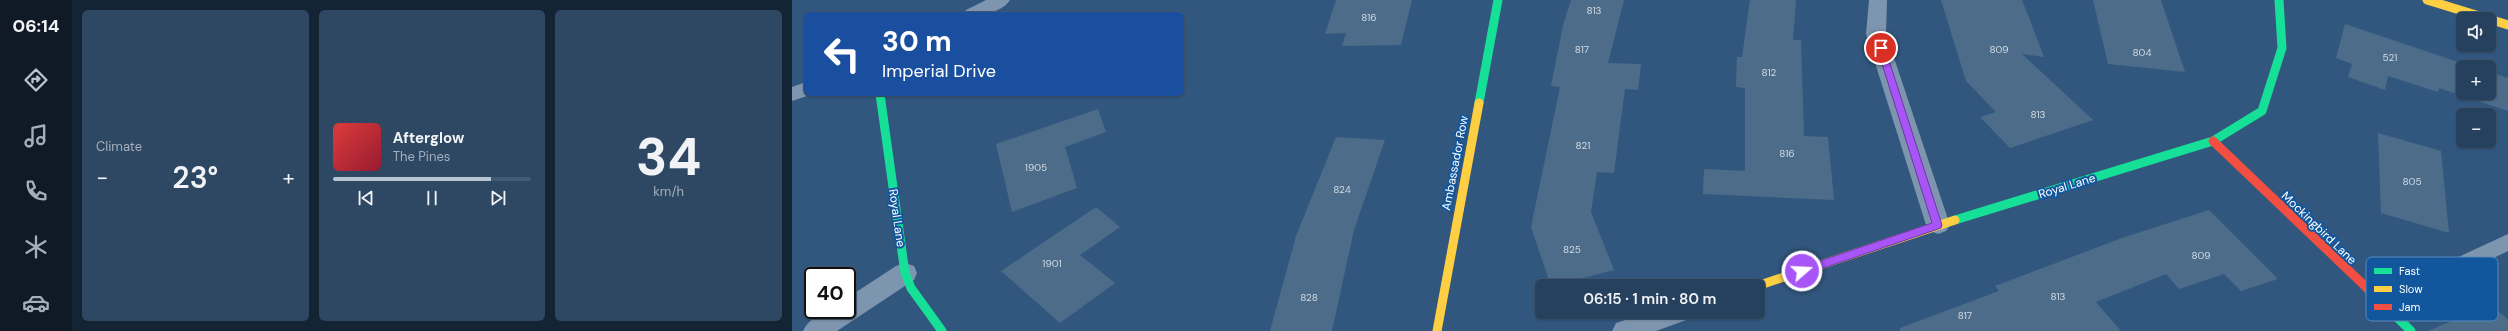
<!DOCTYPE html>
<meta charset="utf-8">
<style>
body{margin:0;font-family:"DM Sans",sans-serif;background:#2e4864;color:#f1f3f6;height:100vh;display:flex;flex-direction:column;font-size:15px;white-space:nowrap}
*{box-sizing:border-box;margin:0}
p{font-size:13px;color:#a4afbc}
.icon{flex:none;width:22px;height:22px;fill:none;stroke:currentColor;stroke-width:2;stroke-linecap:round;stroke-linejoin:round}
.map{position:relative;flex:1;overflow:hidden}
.sheet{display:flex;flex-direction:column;gap:10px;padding:10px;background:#152434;width:720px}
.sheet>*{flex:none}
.banner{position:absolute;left:12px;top:12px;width:380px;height:84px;border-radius:6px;box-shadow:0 1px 3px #0004,0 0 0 1px #425a73;background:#1a4fa0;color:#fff;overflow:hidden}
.controls{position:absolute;left:1664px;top:12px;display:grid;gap:8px}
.controls a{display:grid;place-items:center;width:40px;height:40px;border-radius:6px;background:#26415e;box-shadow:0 1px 3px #0004,0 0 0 1px #425a73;font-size:20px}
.speed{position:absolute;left:12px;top:267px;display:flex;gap:8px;font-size:20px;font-weight:700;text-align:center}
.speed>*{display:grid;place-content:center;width:52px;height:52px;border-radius:50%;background:#26415e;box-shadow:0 1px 3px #0004,0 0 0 1px #425a73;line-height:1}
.speed .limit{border:2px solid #111;border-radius:6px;background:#fff;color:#111}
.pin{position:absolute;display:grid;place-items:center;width:34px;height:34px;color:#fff;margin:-17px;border:2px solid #fff;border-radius:50%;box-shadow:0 1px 4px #0007}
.me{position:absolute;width:44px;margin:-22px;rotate:71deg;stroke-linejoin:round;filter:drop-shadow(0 0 3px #0008)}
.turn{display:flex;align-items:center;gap:14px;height:84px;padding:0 12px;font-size:18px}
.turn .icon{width:52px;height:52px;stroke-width:2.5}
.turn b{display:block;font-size:28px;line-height:34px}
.big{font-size:30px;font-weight:600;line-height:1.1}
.sheet .widget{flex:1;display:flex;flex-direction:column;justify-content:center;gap:6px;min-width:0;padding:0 14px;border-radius:6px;background:#2e4864}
.sheet .dial{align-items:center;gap:0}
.dial b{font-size:52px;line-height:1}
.song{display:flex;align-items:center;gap:12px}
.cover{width:48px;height:48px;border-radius:6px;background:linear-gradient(135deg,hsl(0 70% 55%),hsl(350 70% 35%))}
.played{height:4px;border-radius:2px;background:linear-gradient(90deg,#b7c4d2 80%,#425a73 80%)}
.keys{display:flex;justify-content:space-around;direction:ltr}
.heat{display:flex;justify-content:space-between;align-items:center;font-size:22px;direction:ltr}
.sheet .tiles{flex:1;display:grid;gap:10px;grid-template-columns:repeat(3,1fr)}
.trip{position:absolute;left:743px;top:279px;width:230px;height:40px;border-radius:6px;background:#26415e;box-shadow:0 1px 3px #0004,0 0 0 1px #425a73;font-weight:600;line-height:40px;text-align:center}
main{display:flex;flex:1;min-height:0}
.tab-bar{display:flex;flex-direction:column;width:72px;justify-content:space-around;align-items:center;background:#0f1a26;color:#a4afbc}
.tab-bar .icon{width:28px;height:28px}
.tab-bar .current{color:#b7c4d2}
.tab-bar b{font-size:18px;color:#f1f3f6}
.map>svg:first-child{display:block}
.building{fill:#4d6c8a}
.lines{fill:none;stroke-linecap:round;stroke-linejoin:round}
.lane{fill:#7d95ae;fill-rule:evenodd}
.street{fill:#7d95ae;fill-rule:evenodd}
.fast{stroke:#16e098;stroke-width:9}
.slow{stroke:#ffcf43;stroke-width:9}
.jam{stroke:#f24e42;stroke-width:9}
.route{fill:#a855f7;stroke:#6d37a1}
.labels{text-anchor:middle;stroke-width:4;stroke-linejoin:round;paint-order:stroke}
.number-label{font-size:10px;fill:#d2dae2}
.street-label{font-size:12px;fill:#fff;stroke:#12579d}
.key{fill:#12579d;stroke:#5989ba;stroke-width:1}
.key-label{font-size:11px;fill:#fff}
</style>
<main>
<nav class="tab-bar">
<b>06:14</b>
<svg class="icon current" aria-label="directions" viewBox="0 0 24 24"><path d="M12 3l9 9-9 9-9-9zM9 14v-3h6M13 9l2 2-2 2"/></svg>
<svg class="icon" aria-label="music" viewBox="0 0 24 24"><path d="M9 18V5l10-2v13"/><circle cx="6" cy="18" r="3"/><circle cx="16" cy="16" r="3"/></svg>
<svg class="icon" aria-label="phone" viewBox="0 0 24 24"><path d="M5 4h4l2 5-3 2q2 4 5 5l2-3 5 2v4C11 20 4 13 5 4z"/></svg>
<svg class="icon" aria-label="climate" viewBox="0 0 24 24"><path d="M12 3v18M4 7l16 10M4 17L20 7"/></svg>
<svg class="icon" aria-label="car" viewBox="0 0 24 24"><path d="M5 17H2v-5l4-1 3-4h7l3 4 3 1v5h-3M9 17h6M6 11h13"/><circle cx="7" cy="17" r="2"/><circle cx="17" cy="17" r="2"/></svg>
</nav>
<section class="sheet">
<div class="tiles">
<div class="widget"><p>Climate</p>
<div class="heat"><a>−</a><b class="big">23°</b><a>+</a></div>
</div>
<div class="widget">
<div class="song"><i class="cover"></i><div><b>Afterglow</b><p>The Pines</p></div></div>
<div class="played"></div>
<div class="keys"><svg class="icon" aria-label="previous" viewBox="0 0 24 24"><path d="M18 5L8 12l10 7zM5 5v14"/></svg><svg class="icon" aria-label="pause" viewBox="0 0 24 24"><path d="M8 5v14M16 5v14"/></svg><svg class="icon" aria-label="next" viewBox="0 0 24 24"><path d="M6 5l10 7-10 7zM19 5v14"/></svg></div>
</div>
<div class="widget dial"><b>34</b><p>km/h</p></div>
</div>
</section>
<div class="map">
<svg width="1716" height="331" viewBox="0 0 1716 331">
<rect width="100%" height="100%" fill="#32577e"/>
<g class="building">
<path d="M544,0H620L609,45L550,46L554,33L533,34Z"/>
<path d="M779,0H832L816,63L849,64L846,90L833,89L822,173L805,172L799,212L822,270L759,286L739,227L768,87L759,86L771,25Z"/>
<path d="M958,0H1004L1001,40H1009L1012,136L1036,137L1042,200L911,194L912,169L953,171V88L944,87L945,57H950Z"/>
<path d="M1149,0H1230L1252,57L1230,54L1301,120L1218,148L1188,117L1204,112L1174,81Z"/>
<path d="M1301,0H1369L1393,72L1316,64Z"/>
<path d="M1553,24L1681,67H1671V93H1697V72L1716,78V111L1647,88L1646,92L1596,76L1593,90L1556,77L1560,64L1544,58Z"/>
<path d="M306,109L314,132L273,147L285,188L220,212L204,144Z"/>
<path d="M1586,133L1649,151L1657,233L1589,213Z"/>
<path d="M544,137L593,140L562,230L540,331H478L504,236Z"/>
<path d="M304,207L328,227L288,255L323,283L268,323L209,271Z"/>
<path d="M1417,210L1486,279L1449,291L1432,274L1387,289L1374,274L1304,302L1329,331H1108V328L1207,291L1203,286L1330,238Z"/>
<path d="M1698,305L1716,319V331H1636Z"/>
</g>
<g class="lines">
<path class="lane" d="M1716,234V251L1596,309L1588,312L1580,309L1577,303L1580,297Z"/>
<g class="street">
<path d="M194,0H218C208,15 187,14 172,14L174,10Z"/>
<path d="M1077,0H1095L1094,34L1158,225L1154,231L1146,234L1138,231L1134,225L1074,34Z"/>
<path d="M14,82V94H21L0,101V87Z"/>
<path d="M113,263L122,266L125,273L122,280L45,331H11C20,313 37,310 55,310V298L104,266Z"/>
<path d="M857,312H901L897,319L864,331H820L824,323Z"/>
</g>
<g class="fast">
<path d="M88,94L113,273L119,288L150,331"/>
<path d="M687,103L706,0"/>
<path d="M1163,220L1421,141L1470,111L1490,48L1487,0"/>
<path d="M1575,288L1619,331"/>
</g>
<g class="slow">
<path d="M1635,0L1697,19"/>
<path d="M1697,19L1716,25"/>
<path d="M965,286L1163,220"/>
<path d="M645,331L687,103"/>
</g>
<path class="jam" d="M1421,141L1575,288"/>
</g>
<path class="route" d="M1089,46L1093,48L1150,225L1149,228L1014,274H1007V268L1140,223L1085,48Z"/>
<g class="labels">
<g class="number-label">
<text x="802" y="14">813</text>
<text x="577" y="21">816</text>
<text x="790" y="53">817</text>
<text x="1207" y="53">809</text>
<text x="1350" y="56">804</text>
<text x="1598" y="61">521</text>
<text x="977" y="76">812</text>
<text x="1246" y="118">813</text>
<text x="791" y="149">821</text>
<text x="995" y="157">816</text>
<text x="244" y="171">1905</text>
<text x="1620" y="185">805</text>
<text x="550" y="193">824</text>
<text x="780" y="253">825</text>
<text x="1409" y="259">809</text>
<text x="260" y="267">1901</text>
<text x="1266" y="300">813</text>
<text x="517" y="301">828</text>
<text x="1173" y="319">817</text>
</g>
<g class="street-label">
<text transform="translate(663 163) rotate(-79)" y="4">Ambassador Row</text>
<text transform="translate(1275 186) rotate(-17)" y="4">Royal Lane</text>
<text transform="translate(105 218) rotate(82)" y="4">Royal Lane</text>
<text transform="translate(1527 228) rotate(44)" y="4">Mockingbird Lane</text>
</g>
</g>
<rect x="1574" y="257" width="132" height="64" rx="6" class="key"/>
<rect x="1582" y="268" width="18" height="6" fill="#16e098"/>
<rect x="1582" y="286" width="18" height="6" fill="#ffcf43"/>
<rect x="1582" y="304" width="18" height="6" fill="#f24e42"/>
<g class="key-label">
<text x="1607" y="275">Fast</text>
<text x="1607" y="293">Slow</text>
<text x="1607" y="311">Jam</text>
</g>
</svg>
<div class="controls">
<a><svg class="icon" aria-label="sound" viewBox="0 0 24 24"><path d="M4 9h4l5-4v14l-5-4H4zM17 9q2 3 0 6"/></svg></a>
<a>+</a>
<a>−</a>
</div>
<div class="speed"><div class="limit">40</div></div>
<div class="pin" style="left:1089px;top:48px;background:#d93025"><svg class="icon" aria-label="arrive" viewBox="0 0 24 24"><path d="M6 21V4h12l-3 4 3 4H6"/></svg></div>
<svg class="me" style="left:1010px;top:271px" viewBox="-20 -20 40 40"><circle r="17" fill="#a855f7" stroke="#fff" stroke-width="3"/><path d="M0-11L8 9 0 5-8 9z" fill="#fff"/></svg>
<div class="trip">06:15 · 1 min · 80 m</div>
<div class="banner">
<div class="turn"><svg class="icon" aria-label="left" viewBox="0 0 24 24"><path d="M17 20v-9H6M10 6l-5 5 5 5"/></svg><div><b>30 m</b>Imperial Drive</div></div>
</div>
</div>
</main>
